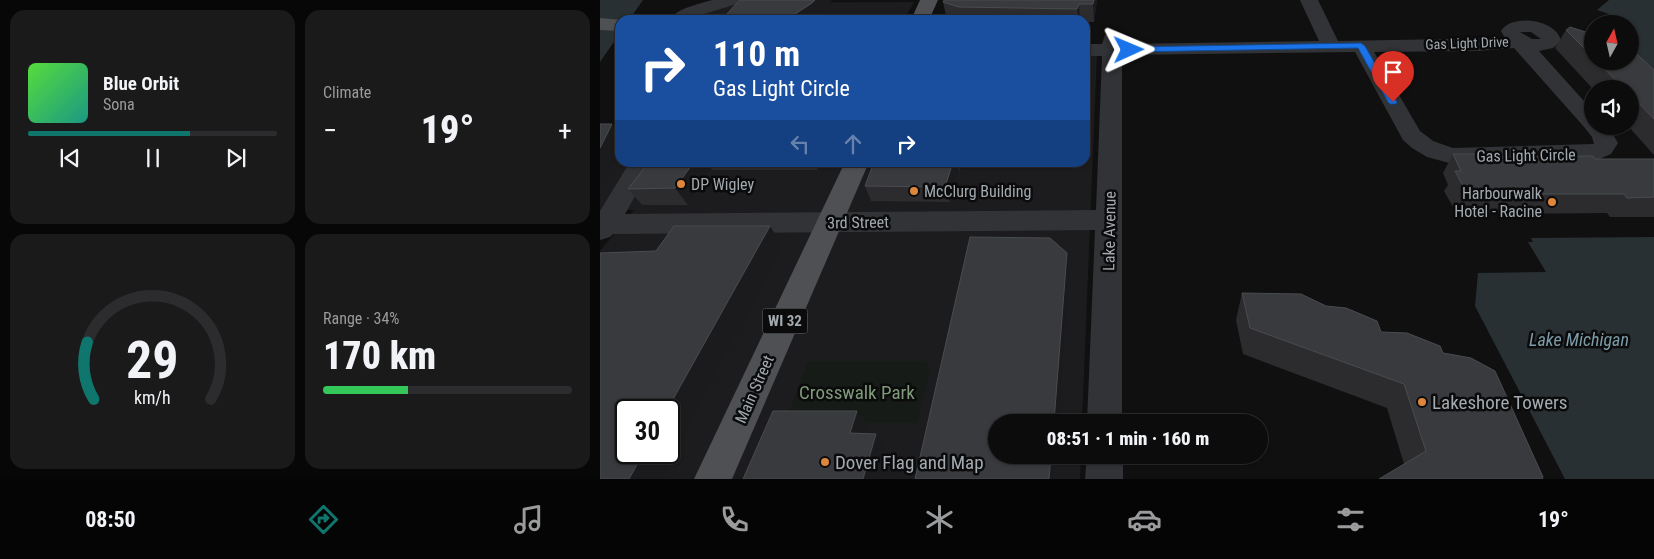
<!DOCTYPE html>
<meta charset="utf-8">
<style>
body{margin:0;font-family:"Roboto Condensed",sans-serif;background:#1a1a1b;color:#f1f3f6;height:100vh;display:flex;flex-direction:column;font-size:19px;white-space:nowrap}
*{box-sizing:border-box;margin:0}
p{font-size:16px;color:#9a9b9d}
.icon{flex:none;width:28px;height:28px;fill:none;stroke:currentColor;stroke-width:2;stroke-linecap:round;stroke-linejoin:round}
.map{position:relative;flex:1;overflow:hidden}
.side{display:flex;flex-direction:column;gap:10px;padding:10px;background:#070707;width:600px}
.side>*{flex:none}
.top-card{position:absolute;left:15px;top:15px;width:475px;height:152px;border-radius:15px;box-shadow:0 1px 4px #0004,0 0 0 1px #2c2c2e;background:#1a4fa0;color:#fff;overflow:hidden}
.needle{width:32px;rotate:8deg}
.buttons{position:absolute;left:984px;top:15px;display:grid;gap:10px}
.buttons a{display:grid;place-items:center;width:55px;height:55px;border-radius:50%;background:#0c0c0d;box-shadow:0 1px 4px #0004,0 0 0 1px #2c2c2e;font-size:25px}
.speed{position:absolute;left:15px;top:399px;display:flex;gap:10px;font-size:25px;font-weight:700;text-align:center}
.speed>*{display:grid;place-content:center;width:65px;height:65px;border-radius:50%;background:#0c0c0d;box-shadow:0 1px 4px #0004,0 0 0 1px #2c2c2e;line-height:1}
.speed .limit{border:2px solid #111;border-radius:8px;background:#fff;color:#111}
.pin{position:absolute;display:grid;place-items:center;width:42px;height:42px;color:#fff;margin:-51px -21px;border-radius:50% 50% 50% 0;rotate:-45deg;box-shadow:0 0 5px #0007}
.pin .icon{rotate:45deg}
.me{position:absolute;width:55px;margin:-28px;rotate:89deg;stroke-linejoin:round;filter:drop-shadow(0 0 4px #0008)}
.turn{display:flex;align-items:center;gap:18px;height:105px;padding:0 15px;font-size:22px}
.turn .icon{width:65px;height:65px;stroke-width:2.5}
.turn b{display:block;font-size:35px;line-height:42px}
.lanes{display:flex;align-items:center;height:48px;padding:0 15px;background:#0003;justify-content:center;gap:25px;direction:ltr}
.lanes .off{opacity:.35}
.big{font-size:38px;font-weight:800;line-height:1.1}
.side .card{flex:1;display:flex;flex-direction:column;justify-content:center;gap:8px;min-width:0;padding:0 18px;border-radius:15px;background:#1a1a1b}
.side .dial{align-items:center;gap:0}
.dial svg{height:130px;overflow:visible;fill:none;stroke:#2c2c2e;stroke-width:7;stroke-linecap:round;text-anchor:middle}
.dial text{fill:#f1f3f6;stroke:none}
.song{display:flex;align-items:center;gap:15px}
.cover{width:60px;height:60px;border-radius:8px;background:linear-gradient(135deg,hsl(110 70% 55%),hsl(170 70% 35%))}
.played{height:5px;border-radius:2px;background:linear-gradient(90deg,#0f766e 65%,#2c2c2e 65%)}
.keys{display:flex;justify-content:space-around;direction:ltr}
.heat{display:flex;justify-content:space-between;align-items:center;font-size:28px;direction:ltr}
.charge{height:8px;border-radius:4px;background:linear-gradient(90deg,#34c759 34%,#2c2c2e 0)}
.side .tiles{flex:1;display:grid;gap:10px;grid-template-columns:repeat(2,1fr)}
.trip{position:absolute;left:388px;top:414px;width:280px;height:50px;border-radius:25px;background:#0c0c0d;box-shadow:0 1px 4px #0004,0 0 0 1px #2c2c2e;font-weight:800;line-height:50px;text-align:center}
.menu{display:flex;height:80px;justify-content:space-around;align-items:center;background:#050505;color:#9a9b9d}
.menu .icon{width:35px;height:35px}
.menu .current{color:#0f766e}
.menu b{font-size:22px;color:#f1f3f6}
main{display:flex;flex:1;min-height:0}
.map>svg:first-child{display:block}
.built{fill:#1c1c1e;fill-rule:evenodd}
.green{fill:#171b17}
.water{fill:#283033}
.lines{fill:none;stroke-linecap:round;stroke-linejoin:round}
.minor{fill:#313336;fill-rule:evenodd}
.major{fill:#4e5054;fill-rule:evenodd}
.wall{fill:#2c2c2f}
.shaded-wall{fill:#1b1b1d}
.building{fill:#393a3d;stroke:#494c4f}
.route{fill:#1a73e8;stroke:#114b97}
.poi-dot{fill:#de863b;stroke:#0b0b0c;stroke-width:2}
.labels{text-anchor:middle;stroke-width:5;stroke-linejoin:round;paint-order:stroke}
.far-street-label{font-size:14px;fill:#a2aab0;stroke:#0b0b0c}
.shield{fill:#0b0b0c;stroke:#757a7f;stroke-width:1}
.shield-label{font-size:15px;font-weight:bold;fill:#a2aab0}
.street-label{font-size:16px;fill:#a2aab0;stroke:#0b0b0c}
.poi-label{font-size:16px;fill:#a2aab0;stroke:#0b0b0c;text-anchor:start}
.water-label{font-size:18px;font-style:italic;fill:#7c9da9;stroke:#0b0b0c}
.near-park-label{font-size:19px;fill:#7f9a7b;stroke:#0b0b0c}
.near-poi-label{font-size:19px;fill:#a2aab0;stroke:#0b0b0c;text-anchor:start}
</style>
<main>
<section class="side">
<div class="tiles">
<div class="card">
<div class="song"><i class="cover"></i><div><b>Blue Orbit</b><p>Sona</p></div></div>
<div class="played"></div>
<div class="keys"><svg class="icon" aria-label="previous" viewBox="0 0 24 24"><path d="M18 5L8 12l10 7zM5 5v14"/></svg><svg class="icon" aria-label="pause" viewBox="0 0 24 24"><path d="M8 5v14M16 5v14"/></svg><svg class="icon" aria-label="next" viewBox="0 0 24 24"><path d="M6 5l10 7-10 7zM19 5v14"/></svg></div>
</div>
<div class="card"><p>Climate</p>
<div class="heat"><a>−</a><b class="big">19°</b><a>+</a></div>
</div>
<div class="card dial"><svg viewBox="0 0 100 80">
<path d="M14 69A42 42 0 1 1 86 69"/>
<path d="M14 69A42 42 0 0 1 10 34" stroke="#0f766e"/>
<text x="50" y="56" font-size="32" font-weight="700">29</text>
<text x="50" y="72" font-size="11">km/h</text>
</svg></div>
<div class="card"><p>Range · 34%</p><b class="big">170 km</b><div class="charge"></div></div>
</div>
</section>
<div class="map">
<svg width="1054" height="479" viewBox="0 0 1054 479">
<rect width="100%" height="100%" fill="#101011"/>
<g class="built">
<path d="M314,2L304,20H95L106,11L137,3Z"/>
<path d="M485,54H497L482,422H396V455H481L480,479H0V251L34,210L0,211V140H20V162H485ZM26,410H69V452H26Z"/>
</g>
<path class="green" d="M208,361H326L330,371L317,423H185Z"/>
<g class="water">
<path d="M0,0H43L29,20H20V33L0,62Z"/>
<path d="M1009,0H1054V79L1030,56V24H1019L1006,18L1009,14L997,10Z"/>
<path d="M1054,237V479H965L875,306L878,273L946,272L928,242H933L931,238Z"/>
</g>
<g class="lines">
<g class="minor">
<path d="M112,0H140L137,4L104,14L92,20H69C77,8 99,4 112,0Z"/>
<path d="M700,0H718L738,41L902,38H905L901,31C911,13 957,19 961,41L953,48L939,51L992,110V126H1008L1018,143L1011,154L995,161L853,164L827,157L812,148L803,140L755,52L522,55V422H487L495,230L13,234L10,237L0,240V211L30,162H54L25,214L496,210L502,56H485V44H502L505,35L512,33L519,35L522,44L719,41ZM920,32H931L941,39H932ZM914,48L985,128L992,137L994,144L853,148L833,141L820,131L774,52L877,51Z"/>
<path d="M487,455H523V479H485Z"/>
</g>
<g class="major">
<path d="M320,0H338L329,20H311Z"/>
<path d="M0,18L22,20H20V31L0,30Z"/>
<path d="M245,162H269L132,479H94Z"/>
</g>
</g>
<g class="wall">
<path d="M497,0L494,22H485V20H347L343,2Z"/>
<path d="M966,30L992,34V61H1030L1054,70V155L1028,126H1030V89H993L955,48Z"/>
<path d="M853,154L881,157L995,159H1054V217H1010L1007,213L885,214L884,215L864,216L862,214H857L844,191L848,185L843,173Z"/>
<path d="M49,162H222L218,170H112L88,205H42L28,189Z"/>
<path d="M274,162H363L360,171H359L350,202L271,201L265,186Z"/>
<path d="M642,293L781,332L843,353L942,479L804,464L787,408L643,354L636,320Z"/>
</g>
<g class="shaded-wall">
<path d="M215,0H232L218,19L217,20H186Z"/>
<path d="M494,0H497L494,22L493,4Z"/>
<path d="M479,4L480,20H478L477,9Z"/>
<path d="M12,124L20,134V150L11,169L0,182V148Z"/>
<path d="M94,162H107L112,170L88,205L75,188Z"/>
<path d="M214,162H222L218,170Z"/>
<path d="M353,162H356L359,171L350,202L345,187Z"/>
<path d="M358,162H363L360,171Z"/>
<path d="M170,226L182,245L61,479H29L44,452H69V410H67Z"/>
<path d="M467,253L469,272L458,422H454Z"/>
<path d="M257,411L267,423L260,445L250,433Z"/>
<path d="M276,434L285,446L276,479H263Z"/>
<path d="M451,455H456L454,479H449Z"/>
</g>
<g class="building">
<path d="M140,0H215L212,3L186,20H121Z"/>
<path d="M344,0H494L493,4H479L477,9L359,7L343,2Z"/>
<path d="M970,27L992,34V56L966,30Z"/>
<path d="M1030,48L1054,70V119L1030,94V89H1024L997,61H1030Z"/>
<path d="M0,124H12L0,148Z"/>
<path d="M853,154H880L881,157L993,156L995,159H1054V197L1027,198L1024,194H896L897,196H875L874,194L868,195L855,171H861Z"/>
<path d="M49,162H94L75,188L28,189Z"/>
<path d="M274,162H353L345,187L265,186Z"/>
<path d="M74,226H170L67,410H26V452H44L29,479H0V253L56,251Z"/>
<path d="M370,237L450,238L467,253L454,422H396V455H451L449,479H315Z"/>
<path d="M642,293L701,294L726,306L746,308L777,321L781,332L807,333L840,346L843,353L871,358L895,371L943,477L942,479H779L826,451L804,384L650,328Z"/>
<path d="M173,411H257L250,433L276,434L263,479H143Z"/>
</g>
<path class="route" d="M761,43L765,46L797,102L796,104H790L788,102L758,48L529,52L525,50L529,47Z"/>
<g class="poi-dot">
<circle cx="81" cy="184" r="5"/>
<circle cx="314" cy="191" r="5"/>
<circle cx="952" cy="202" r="5"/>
<circle cx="822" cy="402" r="5"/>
<circle cx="225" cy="462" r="5"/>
</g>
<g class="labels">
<g class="far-street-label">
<text transform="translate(867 43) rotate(-2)" y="5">Gas Light Drive</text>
</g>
<rect class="shield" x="162.5" y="308.5" width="45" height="25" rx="4"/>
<g class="shield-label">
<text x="185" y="326">WI 32</text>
</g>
<g class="street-label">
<text transform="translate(926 155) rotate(-1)" y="6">Gas Light Circle</text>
<text transform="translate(258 222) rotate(-1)" y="6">3rd Street</text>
<text transform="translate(509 231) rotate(-89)" y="6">Lake Avenue</text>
<text transform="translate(154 389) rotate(-66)" y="6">Main Street</text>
</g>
<g class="poi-label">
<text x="91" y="190">DP Wigley</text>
<text x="324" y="197">McClurg Building</text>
<text x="942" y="199" text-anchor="end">Harbourwalk<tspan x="942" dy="18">Hotel - Racine</tspan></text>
</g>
<g class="water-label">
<text x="979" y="346">Lake Michigan</text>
</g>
<g class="near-park-label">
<text x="257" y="399">Crosswalk Park</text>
</g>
<g class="near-poi-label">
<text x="832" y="409">Lakeshore Towers</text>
<text x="235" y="469">Dover Flag and Map</text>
</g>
</g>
</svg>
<div class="buttons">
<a><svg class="needle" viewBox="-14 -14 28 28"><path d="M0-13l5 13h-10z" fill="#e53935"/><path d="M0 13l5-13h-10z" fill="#9a9b9d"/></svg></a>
<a><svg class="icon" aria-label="sound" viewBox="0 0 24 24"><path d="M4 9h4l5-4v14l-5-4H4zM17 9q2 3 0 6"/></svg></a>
</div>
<div class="speed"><div class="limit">30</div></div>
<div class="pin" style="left:793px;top:102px;background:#d93025"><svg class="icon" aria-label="arrive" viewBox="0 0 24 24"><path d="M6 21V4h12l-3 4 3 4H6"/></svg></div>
<svg class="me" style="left:529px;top:50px" viewBox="-20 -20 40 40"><path d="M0-17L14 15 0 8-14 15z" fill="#1a73e8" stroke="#fff" stroke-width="4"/></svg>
<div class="trip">08:51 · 1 min · 160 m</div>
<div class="top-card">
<div class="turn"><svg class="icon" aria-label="right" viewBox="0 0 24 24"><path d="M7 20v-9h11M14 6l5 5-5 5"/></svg><div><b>110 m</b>Gas Light Circle</div></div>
<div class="lanes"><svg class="icon off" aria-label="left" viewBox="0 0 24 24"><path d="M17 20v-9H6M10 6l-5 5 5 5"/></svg><svg class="icon off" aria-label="ahead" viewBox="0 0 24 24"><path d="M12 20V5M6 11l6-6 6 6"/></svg><svg class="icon" aria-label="right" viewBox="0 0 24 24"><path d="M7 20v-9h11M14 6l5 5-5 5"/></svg></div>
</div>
</div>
</main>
<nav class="menu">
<b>08:50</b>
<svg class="icon current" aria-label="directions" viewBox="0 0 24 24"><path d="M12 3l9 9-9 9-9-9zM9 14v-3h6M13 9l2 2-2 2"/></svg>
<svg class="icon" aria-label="music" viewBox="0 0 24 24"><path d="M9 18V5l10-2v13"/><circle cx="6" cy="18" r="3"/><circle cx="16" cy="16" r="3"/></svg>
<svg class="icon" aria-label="phone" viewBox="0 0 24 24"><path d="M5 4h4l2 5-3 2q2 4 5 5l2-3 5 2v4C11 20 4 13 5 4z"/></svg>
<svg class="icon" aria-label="climate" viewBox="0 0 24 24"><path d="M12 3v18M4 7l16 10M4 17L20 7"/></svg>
<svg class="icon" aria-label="car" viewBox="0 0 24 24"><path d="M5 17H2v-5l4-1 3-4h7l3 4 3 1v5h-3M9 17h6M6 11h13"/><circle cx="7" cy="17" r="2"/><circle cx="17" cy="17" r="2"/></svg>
<svg class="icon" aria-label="filters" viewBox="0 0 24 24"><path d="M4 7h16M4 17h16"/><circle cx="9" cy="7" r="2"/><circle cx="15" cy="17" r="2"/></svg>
<b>19°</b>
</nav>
